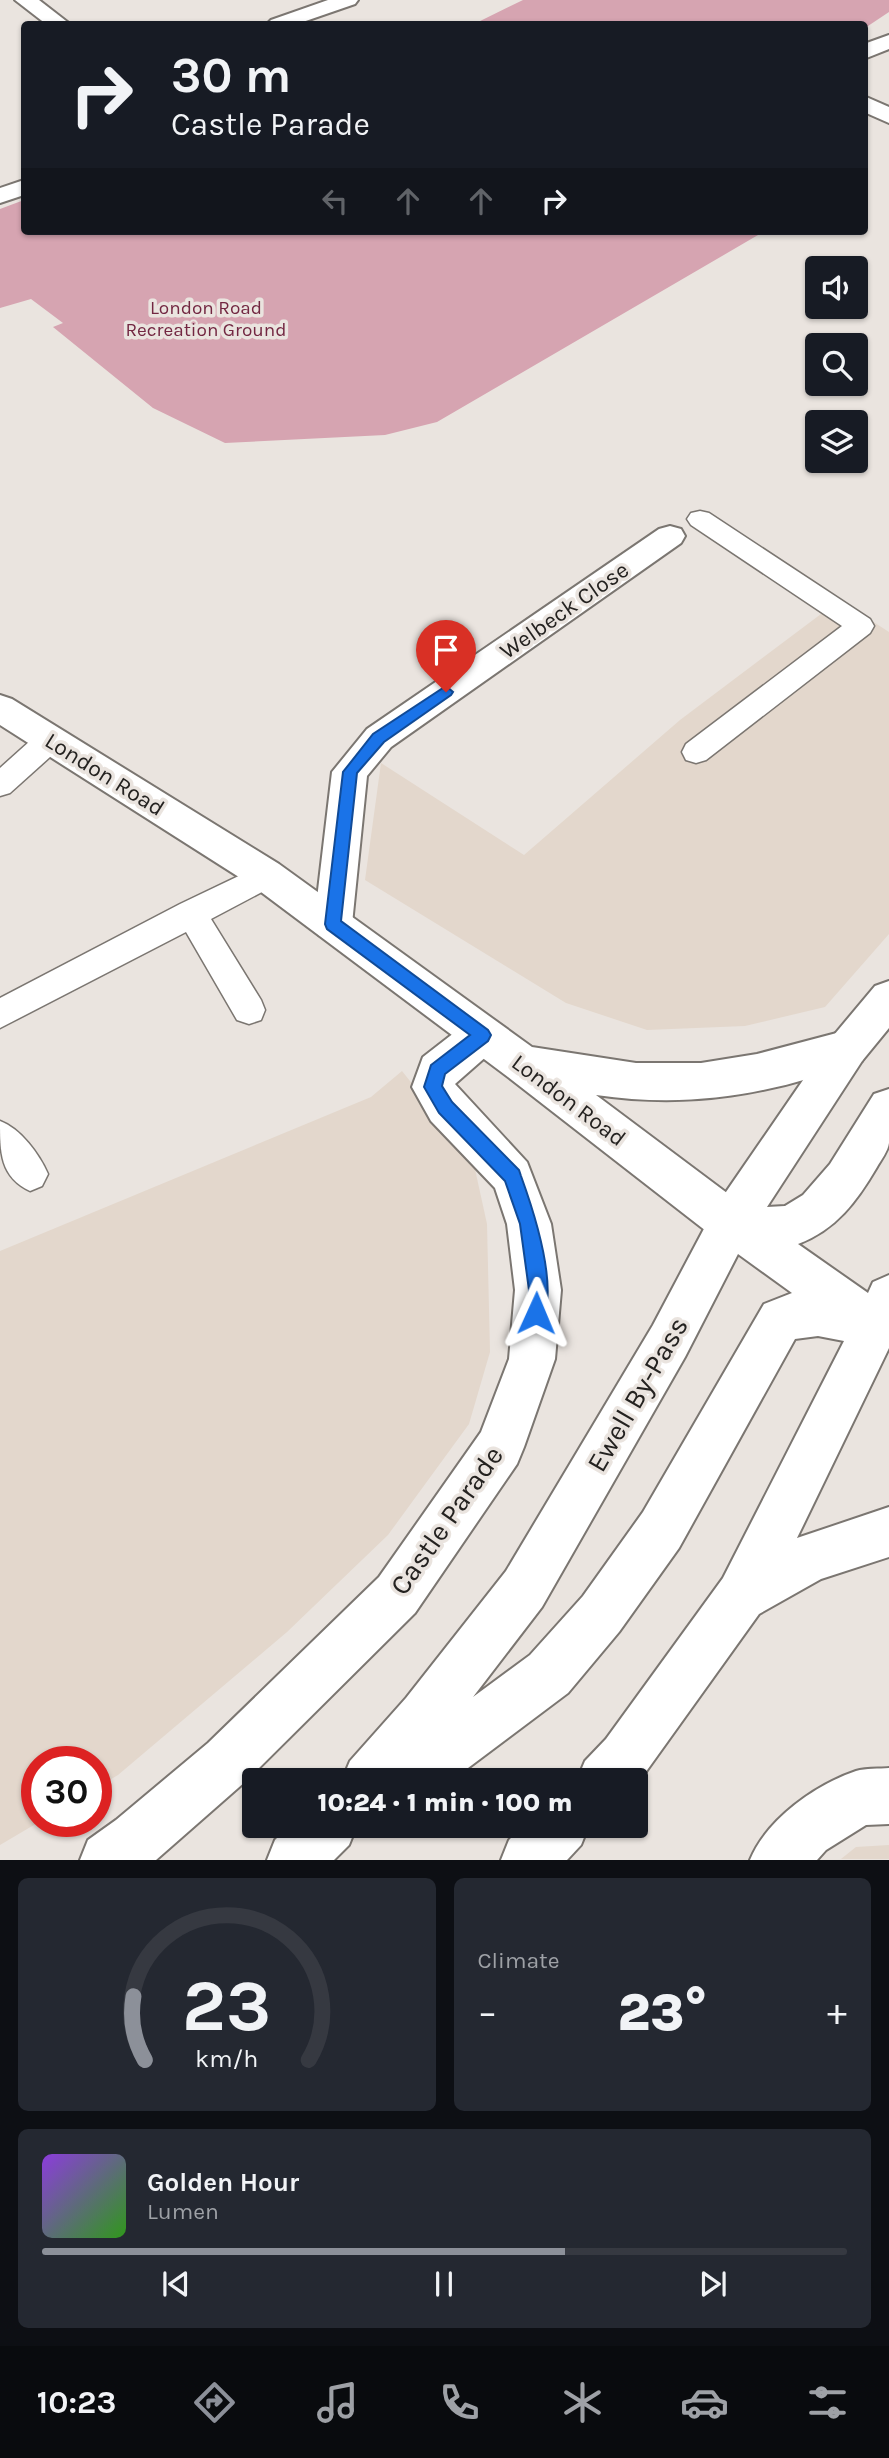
<!DOCTYPE html>
<meta charset="utf-8">
<style>
body{margin:0;font-family:Karla,sans-serif;background:#242831;color:#f1f3f6;height:100vh;display:flex;flex-direction:column;font-size:26px;white-space:nowrap}
*{box-sizing:border-box;margin:0}
p{font-size:23px;color:#9ea1a6}
.icon{flex:none;width:38px;height:38px;fill:none;stroke:currentColor;stroke-width:2;stroke-linecap:round;stroke-linejoin:round}
.map{position:relative;height:1860px;overflow:hidden}
.sheet{display:flex;flex-direction:column;gap:18px;padding:18px;background:#0d0f14;flex:1}
.sheet>*{flex:none}
.guide{position:absolute;left:21px;top:21px;width:847px;height:214px;border-radius:7px;box-shadow:0 2px 5px #0004;background:#171b24;color:#f1f3f6;overflow:hidden}
.fabs{position:absolute;left:805px;top:256px;display:grid;gap:14px}
.fabs a{display:grid;place-items:center;width:63px;height:63px;border-radius:7px;background:#171b24;box-shadow:0 2px 5px #0004;font-size:35px}
.speed{position:absolute;left:21px;top:1746px;display:flex;gap:14px;font-size:35px;font-weight:700;text-align:center}
.speed>*{display:grid;place-content:center;width:91px;height:91px;border-radius:50%;background:#171b24;box-shadow:0 2px 5px #0004;line-height:1}
.speed .limit{border:10px solid #d22;background:#fff;color:#111}
.pin{position:absolute;display:grid;place-items:center;width:60px;height:60px;color:#fff;margin:-72px -30px;border-radius:50% 50% 50% 0;rotate:-45deg;box-shadow:0 0 7px #0007}
.pin .icon{rotate:45deg}
.me{position:absolute;width:77px;margin:-38px;rotate:1deg;stroke-linejoin:round;filter:drop-shadow(0 0 5px #0008)}
.turn{display:flex;align-items:center;gap:24px;height:147px;padding:0 35px;font-size:32px}
.turn .icon{width:91px;height:91px;stroke-width:2.5}
.turn b{display:block;font-size:49px;line-height:60px}
.lanes{display:flex;align-items:center;height:66px;padding:0 35px;background:#0003;justify-content:center;gap:35px;direction:ltr}
.lanes .off{opacity:.35}
.big{font-size:52px;font-weight:800;line-height:1.1}
.sheet .card{flex:1;display:flex;flex-direction:column;justify-content:center;gap:10px;min-width:0;padding:0 24px;border-radius:10px;background:#242831}
.sheet .dial{align-items:center;gap:0}
.dial svg{height:182px;overflow:visible;fill:none;stroke:#363941;stroke-width:7;stroke-linecap:round;text-anchor:middle}
.dial text{fill:#f1f3f6;stroke:none}
.song{display:flex;align-items:center;gap:21px}
.cover{width:84px;height:84px;border-radius:10px;background:linear-gradient(135deg,hsl(270 70% 55%),hsl(110 70% 35%))}
.played{height:7px;border-radius:4px;background:linear-gradient(90deg,#8c9099 65%,#363941 65%)}
.keys{display:flex;justify-content:space-around;direction:ltr}
.heat{display:flex;justify-content:space-between;align-items:center;font-size:38px;direction:ltr}
.sheet .tiles{flex:1;display:grid;gap:18px;grid-template-columns:1fr 1fr}
.card:last-child{grid-column:span 2}
.trip{position:absolute;left:242px;top:1768px;width:406px;height:70px;border-radius:7px;background:#171b24;box-shadow:0 2px 5px #0004;font-weight:800;line-height:70px;text-align:center}
.menu{display:flex;height:112px;justify-content:space-around;align-items:center;background:#090b0e;color:#9ea1a6}
.menu .icon{width:49px;height:49px}
.menu .current{color:#8c9099}
.menu b{font-size:32px;color:#f1f3f6}
.map>svg:first-child{display:block}
.built{fill:#e3d7cc}
.green{fill:#d6a4b1}
.lines{fill:none;stroke-linecap:round;stroke-linejoin:round}
.service-casing{stroke:#7b7671;stroke-width:3}
.minor-casing{stroke:#7b7671;stroke-width:4}
.secondary-casing{stroke:#7b7671;stroke-width:4}
.trunk-casing{stroke:#7b7671;stroke-width:4}
.service{fill:#fff;fill-rule:evenodd}
.minor{fill:#fff;fill-rule:evenodd}
.secondary{fill:#fff;fill-rule:evenodd}
.trunk{fill:#fff;fill-rule:evenodd}
.route{fill:#1a73e8;stroke:#114b97;stroke-width:2}
.labels{text-anchor:middle;stroke-width:7;stroke-linejoin:round;paint-order:stroke}
.far-park-label{font-size:19px;fill:#732742;stroke:#eae4df}
.street-label{font-size:23px;fill:#242220;stroke:#eae4df}
.near-street-label{font-size:28px;fill:#242220;stroke:#eae4df}
</style>
<div class="map">
<svg width="889" height="1860" viewBox="0 0 889 1860">
<rect width="100%" height="100%" fill="#eae4df"/>
<g class="built">
<path d="M773,557L889,632V934L825,1007L745,1026L647,1030L566,1003L365,880L381,763L524,855L680,720L825,611Z"/>
<path d="M402,1071L473,1160L487,1224L490,1352L469,1424L388,1535L287,1632L118,1775L96,1788V1762H37V1822H39L0,1845V1251L371,1097Z"/>
<path d="M889,1845V1859H841L856,1847Z"/>
</g>
<g class="green">
<path d="M523,0H889V12L865,28L864,24H474Z"/>
<path d="M24,200V231H765L437,422L385,435L225,443L153,408L53,327L63,323L31,299L0,308V209Z"/>
</g>
<g class="lines">
<defs>
<g id="service">
<path d="M700,511L709,513L870,619L874,626L870,633L706,760L696,763L686,760L682,752L686,744L842,626L691,525L687,519L691,513Z"/>
<path d="M50,729L60,732L64,740L60,748L10,793L0,796V768L40,732Z"/>
<path d="M266,863L277,866L281,875L277,884L211,919L261,1000L265,1010L261,1020L249,1024L237,1020L186,932L0,1028V998L180,904Z"/>
<path d="M0,1121C21,1129 39,1154 48,1174L42,1186L30,1191C0,1177 0,1152 0,1121Z"/>
</g>
<g id="minor">
<path d="M15,0H39L70,24H46Z"/>
<path d="M328,0H358L355,4L297,24H267L271,20Z"/>
<path d="M889,35V49L864,59V44Z"/>
<path d="M864,96L889,107V123L864,112Z"/>
<path d="M24,180V195L0,203V188Z"/>
<path d="M670,526L681,529L685,536L681,543L391,747L367,776L352,924L347,935L333,940L319,935L314,924L332,772L367,729L659,529Z"/>
<path d="M482,1017L496,1022L502,1035L496,1048L455,1084L527,1162L551,1224L561,1290L555,1359L524,1447L517,1464L415,1613L246,1781L156,1860H80L88,1840L116,1820L208,1743L379,1577L481,1432L509,1359L515,1290L507,1224L495,1188L431,1121L412,1087L423,1057L468,1022Z"/>
<path d="M889,1768V1824L866,1825L826,1850L817,1860H750C767,1819 815,1785 856,1771C866,1768 879,1769 889,1768Z"/>
</g>
<path id="secondary" d="M0,695L12,699L279,864L532,1047L636,1063H701L757,1054L848,1030L862,1035L868,1048L862,1061C772,1094 692,1109 596,1095L747,1208L753,1223L747,1238L731,1244L715,1238L508,1077L253,886L0,725Z"/>
<g id="trunk">
<path d="M889,981V1028L862,1061L767,1207L785,1206L803,1195L830,1164L874,1094L889,1089C889,1106 889,1126 889,1143C888,1151 881,1160 877,1167C857,1201 836,1230 798,1244L868,1293L873,1282L889,1275V1348L797,1538L889,1507V1557L821,1579L759,1614L635,1787V1780H577L585,1761L606,1739L723,1578L844,1341L818,1336L795,1339L679,1548L619,1632L568,1693L452,1780H342L350,1761L406,1698L506,1571L653,1325L715,1208L834,1035L875,986ZM738,1254L792,1293L764,1304L643,1512L583,1596L530,1655L473,1697L542,1607L685,1357Z"/>
<path d="M290,1825H357L349,1845L334,1860H267L275,1840Z"/>
<path d="M523,1825H589L581,1845L567,1860H501L509,1840Z"/>
</g>
</defs>
<use href="#service" class="service-casing"/>
<use href="#minor" class="minor-casing"/>
<use href="#secondary" class="secondary-casing"/>
<use href="#trunk" class="trunk-casing"/>
<use href="#service" class="service"/>
<use href="#minor" class="minor"/>
<use href="#secondary" class="secondary"/>
<use href="#trunk" class="trunk"/>
</g>
<path class="route" d="M446,686L453,692L451,695L384,742L357,773L341,921L488,1030L491,1035L488,1041L445,1074L442,1086L452,1102L519,1170L521,1176C534,1212 558,1283 543,1320L536,1323L529,1320L527,1313L529,1290L520,1224L505,1181L439,1113L424,1087L431,1065L470,1035L327,929L325,924L343,772L373,734Z"/>
<g class="labels">
<g class="far-park-label">
<text x="206" y="314">London Road<tspan x="206" dy="22">Recreation Ground</tspan></text>
</g>
<g class="street-label">
<text transform="translate(564 610) rotate(-35)" y="8">Welbeck Close</text>
<text transform="translate(105 774) rotate(32)" y="8">London Road</text>
<text transform="translate(569 1100) rotate(37)" y="8">London Road</text>
</g>
<g class="near-street-label">
<text transform="translate(637 1394) rotate(-60)" y="10">Ewell By-Pass</text>
<text transform="translate(446 1520) rotate(-55)" y="10">Castle Parade</text>
</g>
</g>
</svg>
<div class="fabs">
<a><svg class="icon" aria-label="sound" viewBox="0 0 24 24"><path d="M4 9h4l5-4v14l-5-4H4zM17 9q2 3 0 6"/></svg></a>
<a><svg class="icon" aria-label="search" viewBox="0 0 24 24"><circle cx="10" cy="10" r="6"/><path d="M15 15l6 6"/></svg></a>
<a><svg class="icon" aria-label="layers" viewBox="0 0 24 24"><path d="M12 4l9 5-9 5-9-5zM3 14l9 5 9-5"/></svg></a>
</div>
<div class="speed"><div class="limit">30</div></div>
<div class="pin" style="left:446px;top:692px;background:#d93025"><svg class="icon" aria-label="arrive" viewBox="0 0 24 24"><path d="M6 21V4h12l-3 4 3 4H6"/></svg></div>
<svg class="me" style="left:536px;top:1313px" viewBox="-20 -20 40 40"><path d="M0-17L14 15 0 8-14 15z" fill="#1a73e8" stroke="#fff" stroke-width="4"/></svg>
<div class="trip">10:24 · 1 min · 100 m</div>
<div class="guide">
<div class="turn"><svg class="icon" aria-label="right" viewBox="0 0 24 24"><path d="M7 20v-9h11M14 6l5 5-5 5"/></svg><div><b>30 m</b>Castle Parade</div></div>
<div class="lanes"><svg class="icon off" aria-label="left" viewBox="0 0 24 24"><path d="M17 20v-9H6M10 6l-5 5 5 5"/></svg><svg class="icon off" aria-label="ahead" viewBox="0 0 24 24"><path d="M12 20V5M6 11l6-6 6 6"/></svg><svg class="icon off" aria-label="ahead" viewBox="0 0 24 24"><path d="M12 20V5M6 11l6-6 6 6"/></svg><svg class="icon" aria-label="right" viewBox="0 0 24 24"><path d="M7 20v-9h11M14 6l5 5-5 5"/></svg></div>
</div>
</div>
<section class="sheet">
<div class="tiles">
<div class="card dial"><svg viewBox="0 0 100 80">
<path d="M14 69A42 42 0 1 1 86 69"/>
<path d="M14 69A42 42 0 0 1 9 41" stroke="#8c9099"/>
<text x="50" y="56" font-size="32" font-weight="700">23</text>
<text x="50" y="72" font-size="11">km/h</text>
</svg></div>
<div class="card"><p>Climate</p>
<div class="heat"><a>−</a><b class="big">23°</b><a>+</a></div>
</div>
<div class="card">
<div class="song"><i class="cover"></i><div><b>Golden Hour</b><p>Lumen</p></div></div>
<div class="played"></div>
<div class="keys"><svg class="icon" aria-label="previous" viewBox="0 0 24 24"><path d="M18 5L8 12l10 7zM5 5v14"/></svg><svg class="icon" aria-label="pause" viewBox="0 0 24 24"><path d="M8 5v14M16 5v14"/></svg><svg class="icon" aria-label="next" viewBox="0 0 24 24"><path d="M6 5l10 7-10 7zM19 5v14"/></svg></div>
</div>
</div>
</section>
<nav class="menu">
<b>10:23</b>
<svg class="icon current" aria-label="directions" viewBox="0 0 24 24"><path d="M12 3l9 9-9 9-9-9zM9 14v-3h6M13 9l2 2-2 2"/></svg>
<svg class="icon" aria-label="music" viewBox="0 0 24 24"><path d="M9 18V5l10-2v13"/><circle cx="6" cy="18" r="3"/><circle cx="16" cy="16" r="3"/></svg>
<svg class="icon" aria-label="phone" viewBox="0 0 24 24"><path d="M5 4h4l2 5-3 2q2 4 5 5l2-3 5 2v4C11 20 4 13 5 4z"/></svg>
<svg class="icon" aria-label="climate" viewBox="0 0 24 24"><path d="M12 3v18M4 7l16 10M4 17L20 7"/></svg>
<svg class="icon" aria-label="car" viewBox="0 0 24 24"><path d="M5 17H2v-5l4-1 3-4h7l3 4 3 1v5h-3M9 17h6M6 11h13"/><circle cx="7" cy="17" r="2"/><circle cx="17" cy="17" r="2"/></svg>
<svg class="icon" aria-label="filters" viewBox="0 0 24 24"><path d="M4 7h16M4 17h16"/><circle cx="9" cy="7" r="2"/><circle cx="15" cy="17" r="2"/></svg>
</nav>
